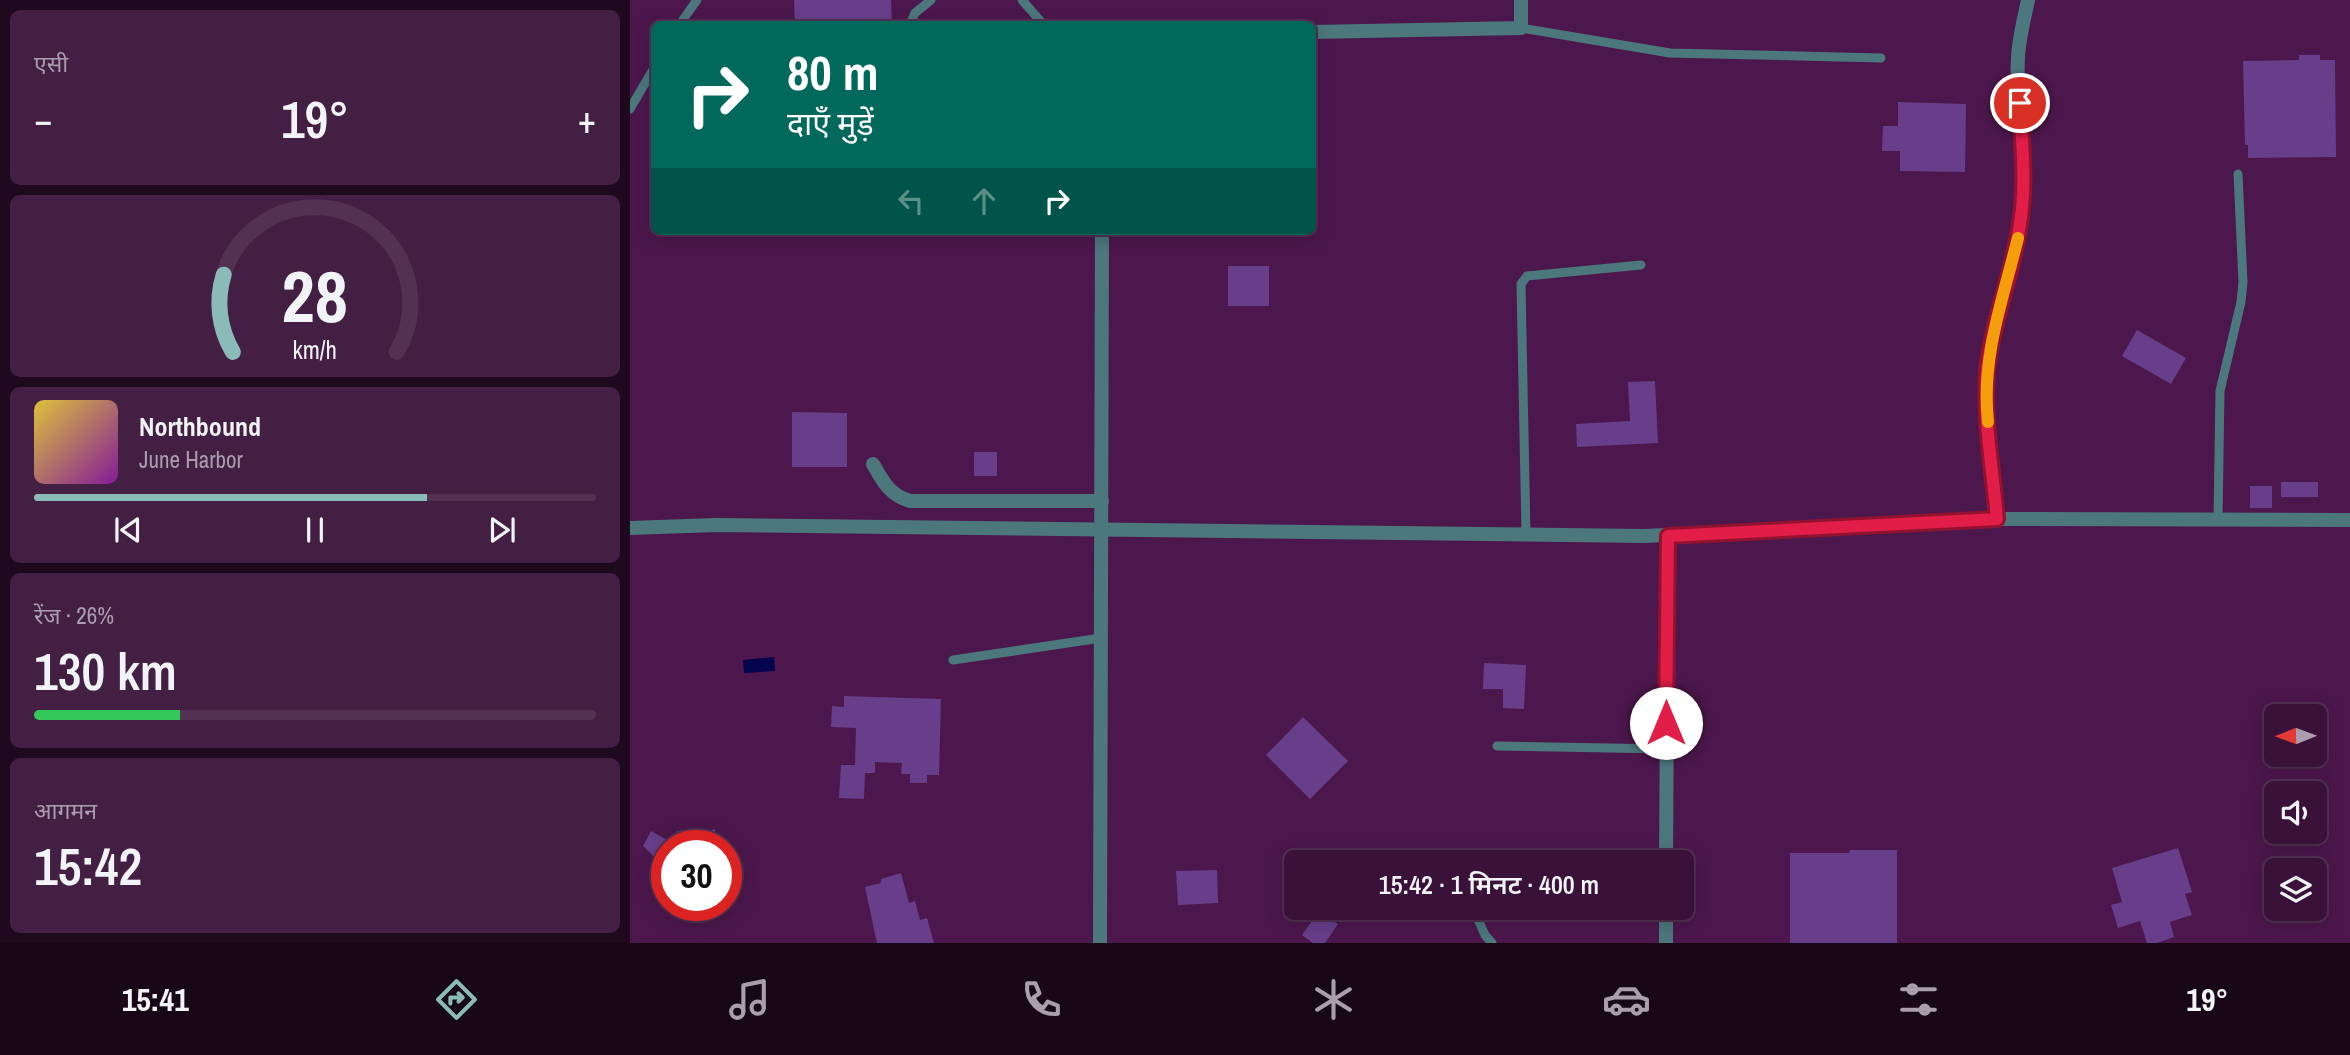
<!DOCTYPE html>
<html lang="hi">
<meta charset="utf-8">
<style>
body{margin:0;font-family:"Archivo Narrow","Noto Sans Devanagari",sans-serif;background:#441f44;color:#f1f3f6;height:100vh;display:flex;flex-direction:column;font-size:26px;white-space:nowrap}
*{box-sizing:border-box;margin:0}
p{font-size:23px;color:#ab9dae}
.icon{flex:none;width:38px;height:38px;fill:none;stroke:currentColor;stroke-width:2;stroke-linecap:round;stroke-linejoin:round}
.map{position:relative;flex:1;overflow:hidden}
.drawer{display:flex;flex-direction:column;gap:10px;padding:10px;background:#1f091f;width:630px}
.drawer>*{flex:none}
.guide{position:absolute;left:21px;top:21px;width:665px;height:214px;border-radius:10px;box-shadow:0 4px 18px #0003,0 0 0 2px #533153;background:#00695c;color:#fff;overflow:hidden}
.needle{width:46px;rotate:269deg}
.fabs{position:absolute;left:1634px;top:704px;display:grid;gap:14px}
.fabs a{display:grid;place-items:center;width:63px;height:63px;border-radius:10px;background:#391139;box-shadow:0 4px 18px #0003,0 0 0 2px #533153;font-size:35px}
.speed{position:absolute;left:21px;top:830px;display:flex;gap:14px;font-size:35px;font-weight:700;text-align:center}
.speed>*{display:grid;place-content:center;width:91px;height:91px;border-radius:50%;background:#391139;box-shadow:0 4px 18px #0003,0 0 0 2px #533153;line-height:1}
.speed .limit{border:10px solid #d22;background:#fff;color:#111}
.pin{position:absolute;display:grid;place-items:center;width:60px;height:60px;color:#fff;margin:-30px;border:4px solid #fff;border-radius:50%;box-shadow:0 2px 7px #0007}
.me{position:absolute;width:77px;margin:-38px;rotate:0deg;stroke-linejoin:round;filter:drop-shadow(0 0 5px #0008)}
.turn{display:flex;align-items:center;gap:24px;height:147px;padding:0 21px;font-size:32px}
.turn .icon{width:91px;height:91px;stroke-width:2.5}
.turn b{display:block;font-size:49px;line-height:60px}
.lanes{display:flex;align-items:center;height:66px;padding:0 21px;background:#0003;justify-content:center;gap:35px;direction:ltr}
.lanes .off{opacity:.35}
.big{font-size:52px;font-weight:600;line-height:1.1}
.drawer .card{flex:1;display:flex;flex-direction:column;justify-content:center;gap:10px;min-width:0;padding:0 24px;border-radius:10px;background:#441f44}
.drawer .dial{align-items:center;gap:0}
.dial svg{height:182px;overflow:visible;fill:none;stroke:#533153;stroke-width:7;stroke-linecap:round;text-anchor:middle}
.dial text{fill:#f1f3f6;stroke:none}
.song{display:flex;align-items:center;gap:21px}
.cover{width:84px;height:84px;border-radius:10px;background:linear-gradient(135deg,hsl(50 70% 55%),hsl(290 70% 35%))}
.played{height:7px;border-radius:4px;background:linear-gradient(90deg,#8bbbb9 70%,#533153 70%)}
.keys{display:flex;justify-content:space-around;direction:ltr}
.heat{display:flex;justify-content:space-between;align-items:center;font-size:38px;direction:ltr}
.charge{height:10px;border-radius:5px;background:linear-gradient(90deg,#34c759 26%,#533153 0)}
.trip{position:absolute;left:654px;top:850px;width:410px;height:70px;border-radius:10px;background:#391139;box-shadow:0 4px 18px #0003,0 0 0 2px #533153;font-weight:600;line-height:70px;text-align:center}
.tab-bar{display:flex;height:112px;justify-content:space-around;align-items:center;background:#170717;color:#ab9dae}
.tab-bar .icon{width:49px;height:49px}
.tab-bar .current{color:#8bbbb9}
.tab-bar b{font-size:32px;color:#f1f3f6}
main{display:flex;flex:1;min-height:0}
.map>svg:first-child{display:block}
.water{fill:#04034c}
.building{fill:#683e8a}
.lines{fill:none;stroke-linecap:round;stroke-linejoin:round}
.lane{stroke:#4c777d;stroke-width:9}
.street{stroke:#4c777d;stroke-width:14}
.route-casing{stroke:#92132f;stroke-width:18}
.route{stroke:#e11d48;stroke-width:12}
.slow{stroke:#f59e0b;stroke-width:12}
</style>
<main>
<section class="drawer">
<div class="card"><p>एसी</p>
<div class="heat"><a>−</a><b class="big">19°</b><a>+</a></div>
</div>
<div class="card dial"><svg viewBox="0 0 100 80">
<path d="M14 69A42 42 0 1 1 86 69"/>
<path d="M14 69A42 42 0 0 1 10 35" stroke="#8bbbb9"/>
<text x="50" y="56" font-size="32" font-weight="700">28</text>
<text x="50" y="72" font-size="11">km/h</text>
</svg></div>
<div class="card">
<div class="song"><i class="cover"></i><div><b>Northbound</b><p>June Harbor</p></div></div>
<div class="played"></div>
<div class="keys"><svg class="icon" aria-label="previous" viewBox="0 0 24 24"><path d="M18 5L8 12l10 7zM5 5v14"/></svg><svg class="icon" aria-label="pause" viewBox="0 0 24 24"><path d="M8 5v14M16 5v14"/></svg><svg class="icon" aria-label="next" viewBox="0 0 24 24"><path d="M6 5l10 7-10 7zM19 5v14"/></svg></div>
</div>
<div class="card"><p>रेंज · 26%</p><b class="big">130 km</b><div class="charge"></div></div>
<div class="card"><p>आगमन</p><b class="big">15:42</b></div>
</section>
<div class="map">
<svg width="1720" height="943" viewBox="0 0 1720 943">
<rect width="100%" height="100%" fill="#4c174c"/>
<path class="water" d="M144,657L145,671L114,673L113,660Z"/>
<g class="building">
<path d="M164,0H261L262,24H165Z"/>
<path d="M1669,55H1690V60H1705L1706,157L1618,158V145H1615L1613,61L1669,60Z"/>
<path d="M1268,102L1336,104L1335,172L1270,171V151H1252L1253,126H1268Z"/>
<rect x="598" y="266" width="41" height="40"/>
<path d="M1507,330L1556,358L1541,384L1492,356Z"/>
<path d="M1025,381L1028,443L947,447L946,424L1000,421L998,382Z"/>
<path d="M162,412L217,413V467H162Z"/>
<rect x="344" y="452" width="23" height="24"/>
<rect x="1651" y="482" width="37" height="15"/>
<rect x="1620" y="486" width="22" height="22"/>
<path d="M854,663L896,665L894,709L873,708V689H853Z"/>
<path d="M214,696L311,699L309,775H297V783H280V774H271L272,763L245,762V773H235L234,799L209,798L211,765H225L226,728L201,727L202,706L214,707Z"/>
<path d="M673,717L718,761L680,799L636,755Z"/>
<path d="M63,829L67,839L84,829L93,845H37V869L13,846L21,831L37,840V844L47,831Z"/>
<path d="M1548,848L1562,892L1555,894L1562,915L1540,922L1544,937L1527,943H1517L1510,921L1488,928L1481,905L1492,902L1482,868Z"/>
<path d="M1220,850H1267V943H1160V853H1219Z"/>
<path d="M587,870L588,903L548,905L546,871Z"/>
<path d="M271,873L279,903L285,901L290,920L297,918L304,943H247L235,887L251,883V879Z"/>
<path d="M689,911L708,924L695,943H683L672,935Z"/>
</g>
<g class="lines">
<g class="lane">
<path d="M392,0L413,24"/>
<path d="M50,24L67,0"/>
<path d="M280,24L285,13L301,0"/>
<path d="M891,28L1040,53L1251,58"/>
<path d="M0,109L24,68"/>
<path d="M1588,521L1590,391L1611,302L1613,282L1608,174"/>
<path d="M896,535L891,284L897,276L1011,265"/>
<path d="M323,660L471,638"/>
<path d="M867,746L1036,749"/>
<path d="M843,908L855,935L862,943"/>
</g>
<g class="street">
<path d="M682,32L891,28V0"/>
<path d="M243,464C253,481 259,495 280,501H472"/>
<path d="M1367,519C1363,471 1353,420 1357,371C1362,317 1387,266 1392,211C1397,160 1385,108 1388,57C1389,38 1394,19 1398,0"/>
<path d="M0,528L86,525L1014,536L1367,519L1720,520"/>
<path d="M1036,863L1038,536"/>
<path d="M470,943L472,231"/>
<path d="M1036,943V908"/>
</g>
</g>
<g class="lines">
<defs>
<path id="route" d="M1036,723L1038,536L1367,519C1363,471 1353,419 1357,371C1362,323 1381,278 1389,230C1397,188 1392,145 1390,103"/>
</defs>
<use href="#route" class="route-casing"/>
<use href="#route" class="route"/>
<path class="slow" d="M1358,422C1351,358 1373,298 1388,238"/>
</g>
</svg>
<div class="fabs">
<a><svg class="needle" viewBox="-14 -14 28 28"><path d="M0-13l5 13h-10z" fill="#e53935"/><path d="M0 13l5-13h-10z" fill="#ab9dae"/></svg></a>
<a><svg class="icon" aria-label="sound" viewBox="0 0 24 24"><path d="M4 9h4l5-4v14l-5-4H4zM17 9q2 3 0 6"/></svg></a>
<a><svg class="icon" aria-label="layers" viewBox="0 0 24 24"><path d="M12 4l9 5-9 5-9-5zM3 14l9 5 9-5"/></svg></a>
</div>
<div class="speed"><div class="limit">30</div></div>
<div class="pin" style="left:1390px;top:103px;background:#d93025"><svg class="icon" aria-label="arrive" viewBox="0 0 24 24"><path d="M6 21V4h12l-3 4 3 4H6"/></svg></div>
<svg class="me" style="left:1036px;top:723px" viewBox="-20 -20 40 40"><circle r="19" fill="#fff"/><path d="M0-13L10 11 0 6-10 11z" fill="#e11d48"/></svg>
<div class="trip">15:42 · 1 मिनट · 400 m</div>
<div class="guide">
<div class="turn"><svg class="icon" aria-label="right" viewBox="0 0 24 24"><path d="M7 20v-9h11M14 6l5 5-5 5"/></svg><div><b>80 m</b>दाएँ मुड़ें</div></div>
<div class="lanes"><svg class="icon off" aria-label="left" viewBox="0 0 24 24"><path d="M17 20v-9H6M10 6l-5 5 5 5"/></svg><svg class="icon off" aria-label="ahead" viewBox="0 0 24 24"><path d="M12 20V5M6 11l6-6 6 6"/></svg><svg class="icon" aria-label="right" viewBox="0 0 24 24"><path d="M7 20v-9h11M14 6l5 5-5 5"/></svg></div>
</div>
</div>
</main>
<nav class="tab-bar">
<b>15:41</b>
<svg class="icon current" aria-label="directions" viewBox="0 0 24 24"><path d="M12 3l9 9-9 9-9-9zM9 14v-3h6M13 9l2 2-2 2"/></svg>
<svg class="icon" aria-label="music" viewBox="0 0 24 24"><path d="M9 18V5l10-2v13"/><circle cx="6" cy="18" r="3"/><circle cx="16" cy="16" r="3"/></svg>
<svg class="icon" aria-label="phone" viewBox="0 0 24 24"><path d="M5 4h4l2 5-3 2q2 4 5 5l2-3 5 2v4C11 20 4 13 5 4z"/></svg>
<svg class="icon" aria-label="climate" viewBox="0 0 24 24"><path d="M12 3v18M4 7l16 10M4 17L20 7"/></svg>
<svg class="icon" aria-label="car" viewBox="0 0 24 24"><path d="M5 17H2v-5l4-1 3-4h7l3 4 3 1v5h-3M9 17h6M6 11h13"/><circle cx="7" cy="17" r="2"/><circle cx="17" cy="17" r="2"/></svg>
<svg class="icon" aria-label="filters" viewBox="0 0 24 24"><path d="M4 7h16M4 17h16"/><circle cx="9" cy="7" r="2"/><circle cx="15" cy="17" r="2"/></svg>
<b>19°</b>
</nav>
